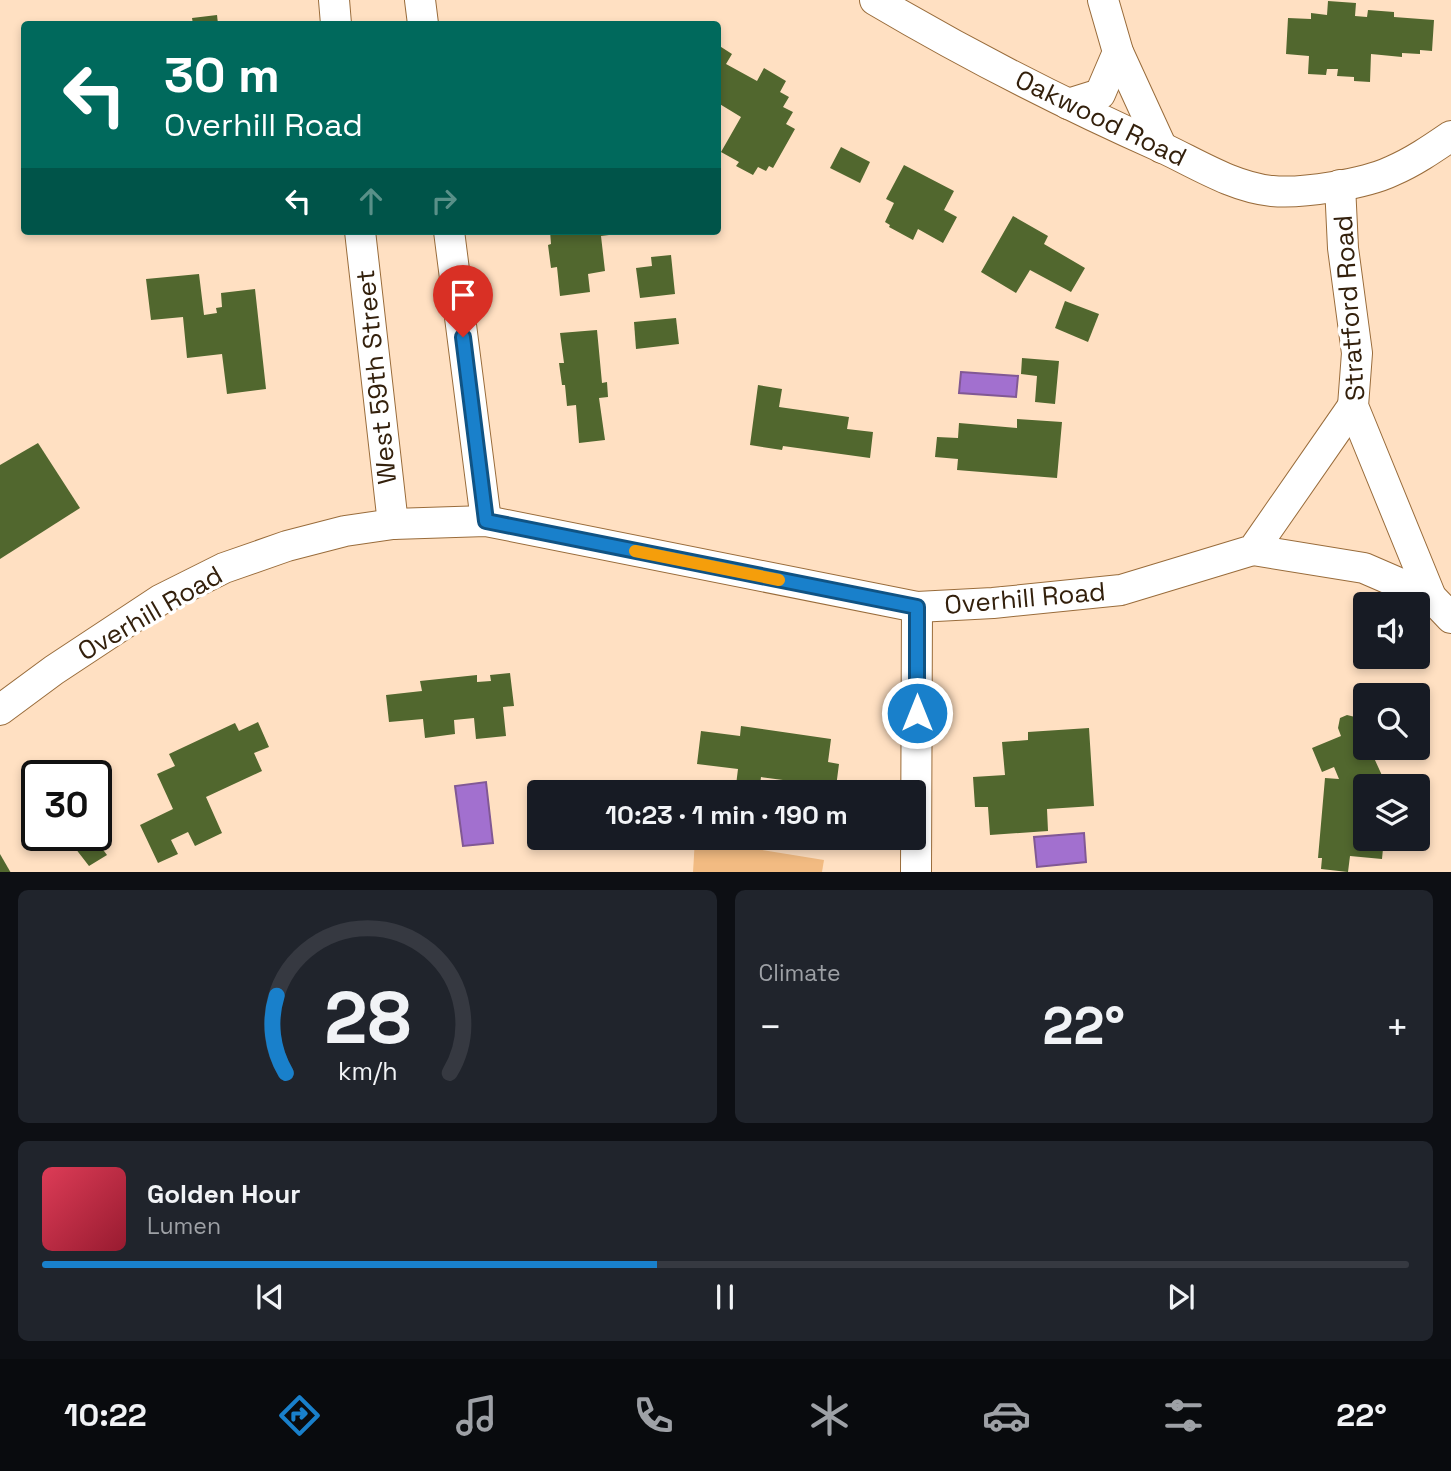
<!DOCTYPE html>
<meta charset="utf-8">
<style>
body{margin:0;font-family:"Space Grotesk",sans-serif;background:#20242c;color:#f1f3f6;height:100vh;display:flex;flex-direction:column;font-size:26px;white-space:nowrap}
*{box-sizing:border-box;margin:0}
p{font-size:23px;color:#9ea1a6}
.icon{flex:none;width:38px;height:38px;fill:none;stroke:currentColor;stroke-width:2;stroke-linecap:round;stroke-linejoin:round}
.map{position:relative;height:872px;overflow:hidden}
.details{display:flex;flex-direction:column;gap:18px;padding:18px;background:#0d0f14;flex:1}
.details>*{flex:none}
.hud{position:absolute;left:21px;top:21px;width:700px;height:214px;border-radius:7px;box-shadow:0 4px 10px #0003;background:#00695c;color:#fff;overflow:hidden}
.fabs{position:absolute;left:1353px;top:592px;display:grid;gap:14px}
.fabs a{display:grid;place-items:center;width:77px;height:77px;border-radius:7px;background:#171b24;box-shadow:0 4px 10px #0003;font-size:35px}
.speed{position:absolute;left:21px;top:760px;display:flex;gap:14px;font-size:35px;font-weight:700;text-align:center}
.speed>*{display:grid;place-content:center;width:91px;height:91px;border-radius:50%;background:#171b24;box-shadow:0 4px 10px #0003;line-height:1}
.speed .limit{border:4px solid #111;border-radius:10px;background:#fff;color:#111}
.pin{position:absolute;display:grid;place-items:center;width:60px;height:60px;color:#fff;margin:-72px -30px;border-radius:50% 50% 50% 0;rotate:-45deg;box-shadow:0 0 7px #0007}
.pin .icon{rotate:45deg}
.me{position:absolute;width:77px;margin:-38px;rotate:0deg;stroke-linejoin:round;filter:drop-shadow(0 0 5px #0008)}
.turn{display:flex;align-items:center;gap:24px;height:147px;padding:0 28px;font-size:32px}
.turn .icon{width:91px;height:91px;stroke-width:2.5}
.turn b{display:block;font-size:49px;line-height:60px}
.lanes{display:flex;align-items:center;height:66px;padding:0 28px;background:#0003;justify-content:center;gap:35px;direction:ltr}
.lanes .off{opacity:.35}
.big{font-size:52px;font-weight:700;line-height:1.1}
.details .widget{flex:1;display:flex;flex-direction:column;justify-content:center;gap:10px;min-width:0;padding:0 24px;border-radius:10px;background:#20242c}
.details .dial{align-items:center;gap:0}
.dial svg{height:182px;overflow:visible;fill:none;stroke:#363941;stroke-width:7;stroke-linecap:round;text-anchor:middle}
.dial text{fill:#f1f3f6;stroke:none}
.song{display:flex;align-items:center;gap:21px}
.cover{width:84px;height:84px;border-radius:10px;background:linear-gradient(135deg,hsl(350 70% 55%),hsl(350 70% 35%))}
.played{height:7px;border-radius:4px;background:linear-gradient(90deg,#1980cb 45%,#363941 45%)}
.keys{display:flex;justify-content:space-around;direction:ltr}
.heat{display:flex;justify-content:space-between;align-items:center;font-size:38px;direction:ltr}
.details .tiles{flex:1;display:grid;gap:18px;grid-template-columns:1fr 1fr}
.widget:last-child{grid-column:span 2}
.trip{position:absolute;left:527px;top:780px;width:399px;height:70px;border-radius:7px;background:#171b24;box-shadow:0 4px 10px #0003;font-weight:700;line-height:70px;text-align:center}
.menu{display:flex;height:112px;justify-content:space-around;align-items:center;background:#090b0e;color:#9ea1a6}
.menu .icon{width:49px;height:49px}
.menu .current{color:#1980cb}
.menu b{font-size:32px;color:#f1f3f6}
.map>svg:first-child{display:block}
.green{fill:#f2bb82}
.water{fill:#a270cf;stroke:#815894;stroke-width:2}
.building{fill:#51672e}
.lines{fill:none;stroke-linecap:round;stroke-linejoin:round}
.street-casing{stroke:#996c3b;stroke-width:32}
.street{stroke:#fff;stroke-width:30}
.route-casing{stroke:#105384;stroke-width:18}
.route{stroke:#1980cb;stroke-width:12}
.slow{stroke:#f59e0b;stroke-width:12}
.labels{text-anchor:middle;stroke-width:7;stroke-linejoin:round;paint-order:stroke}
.street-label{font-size:26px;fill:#33200c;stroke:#fff}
</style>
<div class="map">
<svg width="1451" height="873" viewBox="0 0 1451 873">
<rect width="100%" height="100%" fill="#ffe0c2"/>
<path class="green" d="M695,839L824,860L822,872H693Z"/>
<g class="water">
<path d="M961,372L1018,376L1016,397L959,393Z"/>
<path d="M486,782L493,843L463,846L455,786Z"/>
<path d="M1084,833L1086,862L1037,867L1034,837Z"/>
</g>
<g class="building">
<path d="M1328,1L1356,3L1355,16L1367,17L1368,10L1394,12V17L1434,20L1432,51L1420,50V54L1402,53V57L1371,54L1370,82L1354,81V77L1337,76L1338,69H1327L1326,75L1308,74L1309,56L1286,54L1288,18L1311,19V13L1327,15Z"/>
<path d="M217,15L218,24H193L192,18Z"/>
<path d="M718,45L732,54L726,64L757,81L764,68L786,81L780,92L789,97L783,107L793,112L786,124L795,129L773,168L769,166L766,171L758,167L753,175L736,166L739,162L721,152L741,117L718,103Z"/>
<path d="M841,147L870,162L860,183L830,168Z"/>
<path d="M904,165L954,191L944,210L957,217L943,243L918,229L913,240L889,227L890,225L885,222L894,203L886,199Z"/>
<path d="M1013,216L1048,236L1044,244L1085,268L1071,292L1030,270L1016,293L981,272Z"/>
<path d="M550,231H609V235L601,236L605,271L588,274L590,292L560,296L557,267L551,268L548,245L551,244Z"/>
<path d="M671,255L675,294L640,298L636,268L652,266L651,257Z"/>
<path d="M199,274L204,315L217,313L216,308L222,307L221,293L255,289L266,389L227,394L222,354L187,358L183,317L151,320L146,279Z"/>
<path d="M1065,301L1099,314L1088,342L1055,328Z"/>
<path d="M676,318L679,344L636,349L634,322Z"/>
<path d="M597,330L602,383L607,382L608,397L599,398L605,440L579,443L576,405L567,406L565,385H562L559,363H564L560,333Z"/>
<path d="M1022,358L1059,361L1055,404L1035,402L1037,376L1021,374Z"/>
<path d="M758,385L782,389L779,407L849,417L847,429L873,432L870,458L783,446L782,450L750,445Z"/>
<path d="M1017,419L1062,422L1057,478L957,470L958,459L935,457L937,437L958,438L959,423L1017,428Z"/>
<path d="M38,443L80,508L0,559V465Z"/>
<path d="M510,673L514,706L503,707L506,736L476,739L474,718L454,720L455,734L425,738L423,719L389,722L386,695L422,691L420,681L477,675V682L491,681L490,675Z"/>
<path d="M1347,715L1355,717L1365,739V747H1369L1385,782L1384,786H1365V838H1384L1382,859L1350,856L1348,872L1321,869L1322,858H1318L1325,778L1339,779L1334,767L1322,772L1312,748L1341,736L1338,728L1340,718Z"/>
<path d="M258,722L269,747L254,753L262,771L206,797L222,833L195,846L188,832L171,840L178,854L158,863L140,825L173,809L157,774L175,766L169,754L235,723L239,731Z"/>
<path d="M741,726L831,739L828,762L839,764L836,787L761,777L759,793H735L738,769L697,764L701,731L740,736Z"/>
<path d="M1089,728L1094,806L1047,809L1048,831L990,835L988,807H975L973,777L1005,775L1002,742L1028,740V732Z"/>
<path d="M96,822L109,841L101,847L107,855L89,866L65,835H96Z"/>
<path d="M0,854L11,873H0Z"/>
</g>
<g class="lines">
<defs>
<g id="street">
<path d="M334,0L336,24"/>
<path d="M420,0L423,24"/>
<path d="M875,0C968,55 1064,104 1163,148C1197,164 1233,187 1272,191C1301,194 1365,184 1392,171C1413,162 1432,149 1451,136"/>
<path d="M1103,0L1118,52L1162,148"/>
<path d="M1068,104L1100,94L1118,52"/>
<path d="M1340,185L1343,248L1357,353L1353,406L1431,597L1451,618"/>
<path d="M360,231L393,524"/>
<path d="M449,231L486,521"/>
<path d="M1253,550L1364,568L1431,597"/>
<path d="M0,710L54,670L160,600L224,568L287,546L345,531L393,524L486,521L917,607L993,603L1121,590L1253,550L1353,406"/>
<path d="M916,873L917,607"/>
</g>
</defs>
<use href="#street" class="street-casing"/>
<use href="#street" class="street"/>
</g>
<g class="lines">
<defs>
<path id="route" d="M463,337L486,521L917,607V713"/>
</defs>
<use href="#route" class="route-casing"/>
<use href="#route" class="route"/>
<path class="slow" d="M635,551L779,580"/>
</g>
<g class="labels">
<g class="street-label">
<text transform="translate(1101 118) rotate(26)" y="9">Oakwood Road</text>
<text transform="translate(1349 308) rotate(-94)" y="9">Stratford Road</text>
<text transform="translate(376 377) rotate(-96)" y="9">West 59th Street</text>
<text transform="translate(1025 598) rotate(-5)" y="9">Overhill Road</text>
<text transform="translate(150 613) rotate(-30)" y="9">Overhill Road</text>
</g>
</g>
</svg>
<div class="fabs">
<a><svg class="icon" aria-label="sound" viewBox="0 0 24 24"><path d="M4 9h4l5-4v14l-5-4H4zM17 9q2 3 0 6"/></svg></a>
<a><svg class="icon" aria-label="search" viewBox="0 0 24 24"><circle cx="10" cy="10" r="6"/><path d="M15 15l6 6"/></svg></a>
<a><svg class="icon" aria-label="layers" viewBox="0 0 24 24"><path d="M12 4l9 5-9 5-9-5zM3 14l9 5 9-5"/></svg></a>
</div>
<div class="speed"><div class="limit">30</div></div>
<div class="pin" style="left:463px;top:337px;background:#d93025"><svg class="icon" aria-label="arrive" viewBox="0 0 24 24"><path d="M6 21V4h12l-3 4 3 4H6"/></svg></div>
<svg class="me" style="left:917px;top:713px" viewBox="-20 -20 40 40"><circle r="17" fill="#1980cb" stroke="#fff" stroke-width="3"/><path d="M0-11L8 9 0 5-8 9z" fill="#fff"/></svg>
<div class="trip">10:23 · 1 min · 190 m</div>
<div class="hud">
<div class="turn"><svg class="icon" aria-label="left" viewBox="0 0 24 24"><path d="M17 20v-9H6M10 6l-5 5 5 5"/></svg><div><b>30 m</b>Overhill Road</div></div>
<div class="lanes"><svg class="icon" aria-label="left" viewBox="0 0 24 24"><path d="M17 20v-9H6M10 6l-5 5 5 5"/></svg><svg class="icon off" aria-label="ahead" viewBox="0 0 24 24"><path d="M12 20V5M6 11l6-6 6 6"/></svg><svg class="icon off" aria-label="right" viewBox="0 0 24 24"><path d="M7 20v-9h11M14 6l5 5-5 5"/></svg></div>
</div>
</div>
<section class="details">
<div class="tiles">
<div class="widget dial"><svg viewBox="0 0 100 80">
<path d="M14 69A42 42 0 1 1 86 69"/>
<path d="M14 69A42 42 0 0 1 10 35" stroke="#1980cb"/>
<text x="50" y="56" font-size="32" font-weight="700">28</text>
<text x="50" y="72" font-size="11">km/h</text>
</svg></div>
<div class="widget"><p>Climate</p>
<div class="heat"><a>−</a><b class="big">22°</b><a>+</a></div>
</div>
<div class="widget">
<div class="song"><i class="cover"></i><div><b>Golden Hour</b><p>Lumen</p></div></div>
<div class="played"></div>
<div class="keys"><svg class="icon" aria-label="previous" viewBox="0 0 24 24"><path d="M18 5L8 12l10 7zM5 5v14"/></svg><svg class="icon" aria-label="pause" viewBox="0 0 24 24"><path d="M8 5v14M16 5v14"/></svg><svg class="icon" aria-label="next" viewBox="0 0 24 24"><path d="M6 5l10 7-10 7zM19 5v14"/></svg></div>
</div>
</div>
</section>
<nav class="menu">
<b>10:22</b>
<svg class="icon current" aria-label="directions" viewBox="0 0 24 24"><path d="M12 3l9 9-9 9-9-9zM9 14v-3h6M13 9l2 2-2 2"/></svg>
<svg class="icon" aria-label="music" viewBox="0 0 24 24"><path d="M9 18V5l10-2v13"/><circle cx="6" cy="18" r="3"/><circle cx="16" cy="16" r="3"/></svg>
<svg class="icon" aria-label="phone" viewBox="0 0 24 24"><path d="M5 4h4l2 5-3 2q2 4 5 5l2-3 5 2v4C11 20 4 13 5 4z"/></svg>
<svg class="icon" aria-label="climate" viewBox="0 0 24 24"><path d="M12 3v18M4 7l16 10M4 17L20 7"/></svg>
<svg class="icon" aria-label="car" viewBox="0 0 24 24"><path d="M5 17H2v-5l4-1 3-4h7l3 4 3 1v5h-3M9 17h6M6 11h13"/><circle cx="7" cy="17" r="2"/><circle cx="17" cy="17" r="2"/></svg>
<svg class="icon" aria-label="filters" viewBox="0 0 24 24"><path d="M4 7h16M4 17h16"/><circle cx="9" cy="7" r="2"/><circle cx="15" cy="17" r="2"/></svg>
<b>22°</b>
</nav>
